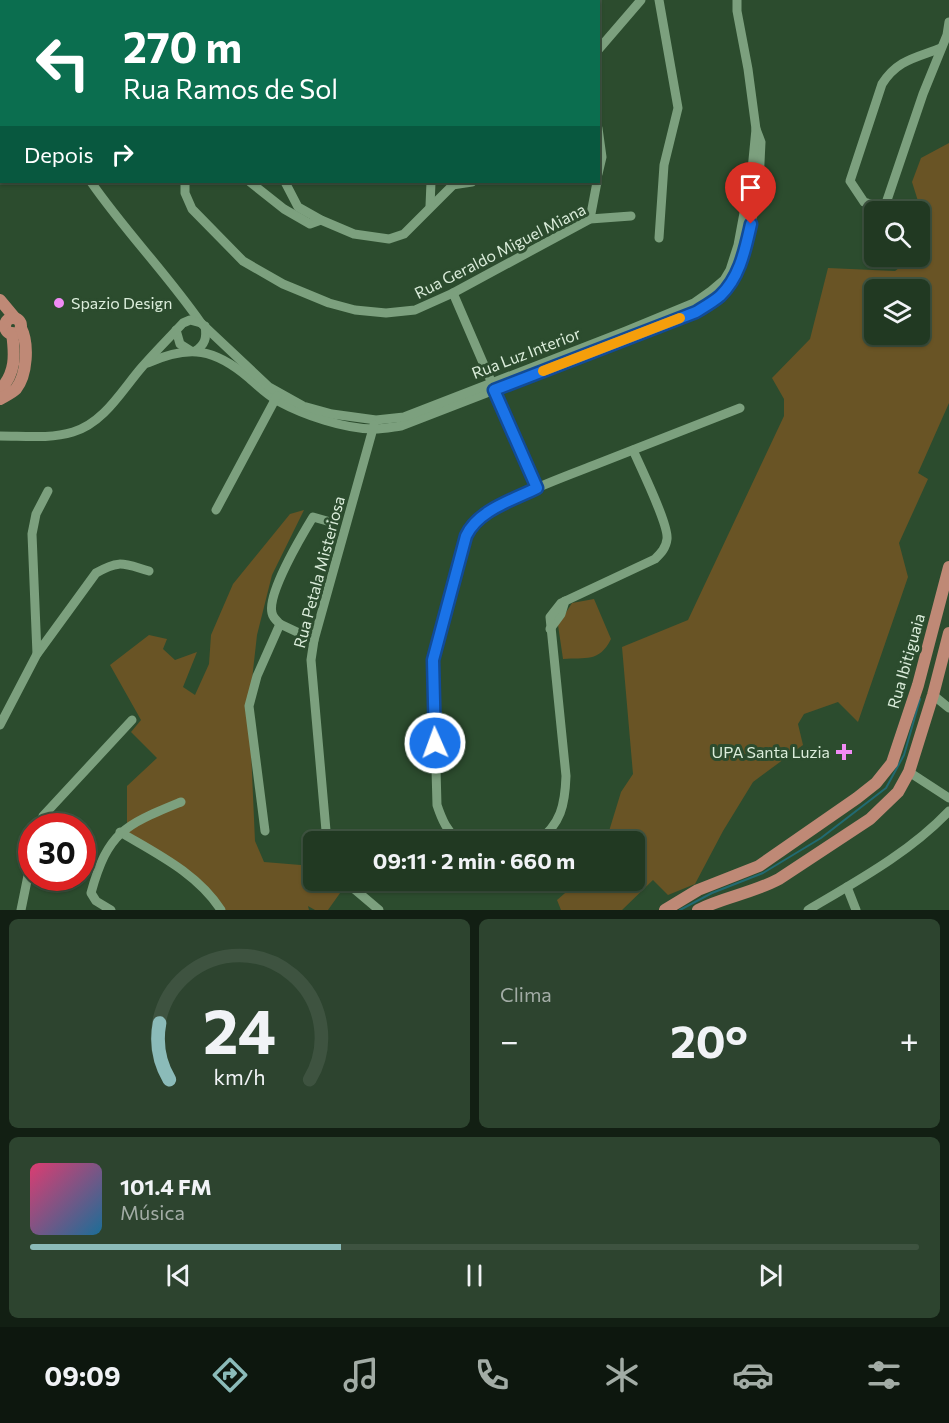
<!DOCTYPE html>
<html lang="pt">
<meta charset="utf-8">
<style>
body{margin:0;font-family:Commissioner,sans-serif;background:#2d442f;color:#f1f3f6;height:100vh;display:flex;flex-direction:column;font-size:22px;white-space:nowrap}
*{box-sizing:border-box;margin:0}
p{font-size:20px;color:#a2aca5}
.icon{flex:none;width:33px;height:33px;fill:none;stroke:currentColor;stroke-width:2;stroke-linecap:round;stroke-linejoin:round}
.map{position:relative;height:910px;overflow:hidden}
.panel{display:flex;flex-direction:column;gap:9px;padding:9px;background:#121f13;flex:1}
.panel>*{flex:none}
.guide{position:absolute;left:0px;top:0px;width:600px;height:183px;box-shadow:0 2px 4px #0004,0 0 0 2px #3e5340;background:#0b6e4f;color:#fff;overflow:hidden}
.controls{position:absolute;left:864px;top:201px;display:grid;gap:12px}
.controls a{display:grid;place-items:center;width:66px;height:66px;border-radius:9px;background:#213922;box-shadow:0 2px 4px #0004,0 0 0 2px #3e5340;font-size:30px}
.speed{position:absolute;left:18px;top:813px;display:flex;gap:12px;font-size:30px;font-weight:700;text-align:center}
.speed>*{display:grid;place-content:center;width:78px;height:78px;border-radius:50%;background:#213922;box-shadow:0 2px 4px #0004,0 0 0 2px #3e5340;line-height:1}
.speed .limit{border:9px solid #d22;background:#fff;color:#111}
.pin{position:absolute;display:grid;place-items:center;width:51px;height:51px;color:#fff;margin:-62px -26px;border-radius:50% 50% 50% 0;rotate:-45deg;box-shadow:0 0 6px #0007}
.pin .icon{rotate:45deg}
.me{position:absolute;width:66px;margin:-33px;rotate:358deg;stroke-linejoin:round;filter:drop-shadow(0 0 4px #0008)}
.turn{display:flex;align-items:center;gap:21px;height:126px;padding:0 24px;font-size:27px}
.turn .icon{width:78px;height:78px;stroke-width:2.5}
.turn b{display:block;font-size:42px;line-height:51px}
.then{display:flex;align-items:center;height:57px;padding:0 24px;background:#0003;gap:12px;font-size:22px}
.big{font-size:45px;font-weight:700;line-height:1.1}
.panel .widget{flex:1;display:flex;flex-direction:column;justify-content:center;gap:9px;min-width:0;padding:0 21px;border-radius:9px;background:#2d442f}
.panel .dial{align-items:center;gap:0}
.dial svg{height:156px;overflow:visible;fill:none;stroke:#3e5340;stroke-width:7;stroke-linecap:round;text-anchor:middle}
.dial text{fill:#f1f3f6;stroke:none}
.song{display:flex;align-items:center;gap:18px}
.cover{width:72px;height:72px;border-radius:9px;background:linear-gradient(135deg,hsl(340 70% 55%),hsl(200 70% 35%))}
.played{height:6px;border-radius:3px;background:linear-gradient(90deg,#8bbbb9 35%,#3e5340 35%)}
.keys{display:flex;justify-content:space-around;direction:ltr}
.heat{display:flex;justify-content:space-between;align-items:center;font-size:33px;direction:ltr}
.panel .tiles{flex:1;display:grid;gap:9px;grid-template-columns:1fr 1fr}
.widget:last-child{grid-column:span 2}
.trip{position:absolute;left:303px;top:831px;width:342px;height:60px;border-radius:9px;background:#213922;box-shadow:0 2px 4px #0004,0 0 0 2px #3e5340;font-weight:700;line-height:60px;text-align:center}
.dock{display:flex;height:96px;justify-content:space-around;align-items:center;background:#0d170e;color:#a2aca5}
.dock .icon{width:42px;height:42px}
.dock .on{color:#8bbbb9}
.dock b{font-size:27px;color:#f1f3f6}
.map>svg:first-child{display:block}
.green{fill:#695425;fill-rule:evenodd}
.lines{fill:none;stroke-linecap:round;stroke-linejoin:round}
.stream{stroke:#226a72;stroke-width:2}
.minor{stroke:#7ca07e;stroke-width:9}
.major{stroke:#bf8976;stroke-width:12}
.route-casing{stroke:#114b97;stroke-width:15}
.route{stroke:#1a73e8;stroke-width:10}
.slow{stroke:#f59e0b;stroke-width:10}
.poi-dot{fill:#f18bf5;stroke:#2c4c2e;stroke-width:2}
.labels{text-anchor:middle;stroke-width:6;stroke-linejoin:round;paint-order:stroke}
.street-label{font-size:16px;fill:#dbeddb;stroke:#2c4c2e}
.poi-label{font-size:16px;fill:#dbeddb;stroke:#2c4c2e;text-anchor:start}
</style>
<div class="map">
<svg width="949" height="910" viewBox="0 0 949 910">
<rect width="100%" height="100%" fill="#2c4c2e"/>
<g class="green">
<path d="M949,143V403L918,473L928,479L899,543L908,577L858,722L838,702L804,714L798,724L803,745L753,782L723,831L695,884L668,895L653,880L622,910H561L557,900L579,881L634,880V842L606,841L621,792L633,774L622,647L688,620L784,416V399L772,378L810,339L828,268L895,271L914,257L920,256V250L927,241L923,217L912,182L921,158ZM874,290H920V334H874Z"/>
<path d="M304,510L272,575L257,635L249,706L255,841L264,862L313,866L314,880L339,881L345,886L328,910H315L308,906L309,910H221L213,897L127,836V786L157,758L131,732L141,720L110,665L149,635L167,639L163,649L175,660L197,652L183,687L195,695L209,664L211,635L233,584L290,514Z"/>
<path d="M594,599L611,639C599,663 586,657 563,659L558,625L572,603Z"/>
</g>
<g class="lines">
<path class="stream" d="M680,910L712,893L763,873L821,838L886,788L904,755L920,699"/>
<g class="minor">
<path d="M128,0V2"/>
<path d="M197,0V2"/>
<path d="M268,0V2"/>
<path d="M354,0V2"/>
<path d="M496,0L497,2"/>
<path d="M659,0L678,108L664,165L659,238"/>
<path d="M433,2V0"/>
<path d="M582,2L583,0"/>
<path d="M598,50L641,0"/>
<path d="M598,128L602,157L598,174"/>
<path d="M91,182C125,231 167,274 201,323"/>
<path d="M185,182V193L192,209L243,261L283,284L329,303L355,310L386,313L415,310L453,293L590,219L631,216"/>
<path d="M250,182L284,209L310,224L321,220"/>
<path d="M285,182L298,207L321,220L354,234L389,239L404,234L456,182"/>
<path d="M452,185L472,182"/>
<path d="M430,206L431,182"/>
<path d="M884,208L864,202L850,181L882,84C897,60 915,58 941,48"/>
<path d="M883,212L923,94L947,35L949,22"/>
<path d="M590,219L597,182"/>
<path d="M453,293L537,488"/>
<path d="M176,330L180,344L191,351"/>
<path d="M195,351C205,345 207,338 205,326"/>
<path d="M148,363C190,344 215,349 249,378C258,386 267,395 278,401C304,415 344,429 374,429C383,429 393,427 401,426L697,312L720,296L735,276L744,257L759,183L761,142L756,129L748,69L737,11V0"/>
<path d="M0,436C24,436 50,439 73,432C104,423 122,390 142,367C155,352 169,338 183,323L190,320L201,323L269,387L303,406L332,414L376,420L404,417L626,331L694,303L711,291L724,280L730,270L738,245L752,170L756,129"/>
<path d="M216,510L277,396"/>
<path d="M280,624C277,621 273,618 272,613C267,594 302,535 313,517L334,523"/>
<path d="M550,629L561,614L565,601"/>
<path d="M37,654L32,534L36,514L48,491"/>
<path d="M933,695L949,708"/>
<path d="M0,725L37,654L96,573C120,559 124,564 149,571"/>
<path d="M909,772L949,798"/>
<path d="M40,826L43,816L132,720"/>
<path d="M265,831L249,706L257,676L280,624L314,640"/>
<path d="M120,832C157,854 197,873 221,910"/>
<path d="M327,842L311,660L314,640L374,425"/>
<path d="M459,842C447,831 442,820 437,805L433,660L470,528C489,503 567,476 597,464C645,445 692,427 740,408"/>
<path d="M537,842C561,824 565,805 566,776L550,617L561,603L655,559C661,553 666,548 667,539C669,525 640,466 633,450"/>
<path d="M346,882L379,910"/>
<path d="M847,887L856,910"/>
<path d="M21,910L32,856"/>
<path d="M111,910L96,901L91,893C108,831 125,825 181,802"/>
<path d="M808,910C857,881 909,853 949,811"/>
</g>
<g class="major">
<path d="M0,300L15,318"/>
<circle cx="13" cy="326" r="8"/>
<path d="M0,390C16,373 15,355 12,333"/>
<path d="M0,399C5,396 12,393 16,389C27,375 29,344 21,328"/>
<path d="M665,910L698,890L759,866L857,798L876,783L892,763L918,685L949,567"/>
<path d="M698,910C724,897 753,893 779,879L870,819L898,792L909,772L933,695L949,633"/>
</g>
</g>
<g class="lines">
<defs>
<path id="route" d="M435,743L433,660L466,536C478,510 513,500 537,488L494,390L696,312C704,307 713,302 720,296C740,277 745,250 751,224"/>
</defs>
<use href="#route" class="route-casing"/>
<use href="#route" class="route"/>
<path class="slow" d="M543,371L680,318"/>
</g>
<g class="poi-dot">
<circle cx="59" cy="303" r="6"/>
<path d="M841 743h6v6h6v6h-6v6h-6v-6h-6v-6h6z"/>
</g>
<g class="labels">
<g class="street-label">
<text transform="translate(500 251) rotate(-27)" y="6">Rua Geraldo Miguel Miana</text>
<text transform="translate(526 353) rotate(-21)" y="6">Rua Luz Interior</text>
<text transform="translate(319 572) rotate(-75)" y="6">Rua Petala Misteriosa</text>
<text transform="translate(906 661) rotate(-74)" y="6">Rua Ibitiguaia</text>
</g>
<g class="poi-label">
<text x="71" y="309">Spazio Design</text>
<text x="830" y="758" text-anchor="end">UPA Santa Luzia</text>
</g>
</g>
</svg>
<div class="controls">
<a><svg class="icon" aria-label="search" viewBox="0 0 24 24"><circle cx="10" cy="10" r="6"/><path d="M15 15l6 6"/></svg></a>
<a><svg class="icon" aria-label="layers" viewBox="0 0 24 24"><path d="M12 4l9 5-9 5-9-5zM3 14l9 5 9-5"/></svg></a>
</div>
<div class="speed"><div class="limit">30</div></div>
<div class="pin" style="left:751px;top:224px;background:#d93025"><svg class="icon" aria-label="arrive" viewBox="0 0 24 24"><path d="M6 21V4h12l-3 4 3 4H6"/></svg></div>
<svg class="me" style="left:435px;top:743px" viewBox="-20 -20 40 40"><circle r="17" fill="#1a73e8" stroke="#fff" stroke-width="3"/><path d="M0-11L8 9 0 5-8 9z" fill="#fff"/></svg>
<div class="trip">09:11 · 2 min · 660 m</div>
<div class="guide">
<div class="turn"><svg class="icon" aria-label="left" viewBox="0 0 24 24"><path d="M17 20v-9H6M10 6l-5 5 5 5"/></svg><div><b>270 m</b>Rua Ramos de Sol</div></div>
<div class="then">Depois<svg class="icon" aria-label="right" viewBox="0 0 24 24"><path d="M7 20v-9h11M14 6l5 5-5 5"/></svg></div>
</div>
</div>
<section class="panel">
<div class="tiles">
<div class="widget dial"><svg viewBox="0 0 100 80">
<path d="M14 69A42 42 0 1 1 86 69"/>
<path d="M14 69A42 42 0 0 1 9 40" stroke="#8bbbb9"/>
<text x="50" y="56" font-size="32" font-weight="700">24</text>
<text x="50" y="72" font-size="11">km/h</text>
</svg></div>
<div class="widget"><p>Clima</p>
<div class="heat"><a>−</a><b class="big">20°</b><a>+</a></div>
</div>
<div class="widget">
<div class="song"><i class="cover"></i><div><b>101.4 FM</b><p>Música</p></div></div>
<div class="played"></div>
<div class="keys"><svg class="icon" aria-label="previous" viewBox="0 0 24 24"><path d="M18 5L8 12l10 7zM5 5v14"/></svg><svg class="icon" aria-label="pause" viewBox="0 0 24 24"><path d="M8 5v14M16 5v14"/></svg><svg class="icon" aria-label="next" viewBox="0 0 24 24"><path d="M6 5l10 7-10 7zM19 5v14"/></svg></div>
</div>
</div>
</section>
<nav class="dock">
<b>09:09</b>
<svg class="icon on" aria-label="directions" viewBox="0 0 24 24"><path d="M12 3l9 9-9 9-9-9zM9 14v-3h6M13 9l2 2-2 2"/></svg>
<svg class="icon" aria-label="music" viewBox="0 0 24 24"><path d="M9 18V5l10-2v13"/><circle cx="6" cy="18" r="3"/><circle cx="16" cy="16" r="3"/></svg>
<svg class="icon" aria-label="phone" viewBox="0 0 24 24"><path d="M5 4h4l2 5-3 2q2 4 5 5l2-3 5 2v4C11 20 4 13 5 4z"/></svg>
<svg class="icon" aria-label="climate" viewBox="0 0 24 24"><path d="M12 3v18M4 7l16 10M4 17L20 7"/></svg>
<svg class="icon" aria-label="car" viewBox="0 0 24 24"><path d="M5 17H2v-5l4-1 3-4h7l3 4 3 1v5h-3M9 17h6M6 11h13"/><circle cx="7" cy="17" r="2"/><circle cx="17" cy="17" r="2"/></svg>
<svg class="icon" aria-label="filters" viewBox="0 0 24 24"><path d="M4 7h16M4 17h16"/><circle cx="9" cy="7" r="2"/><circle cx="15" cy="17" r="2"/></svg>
</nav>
